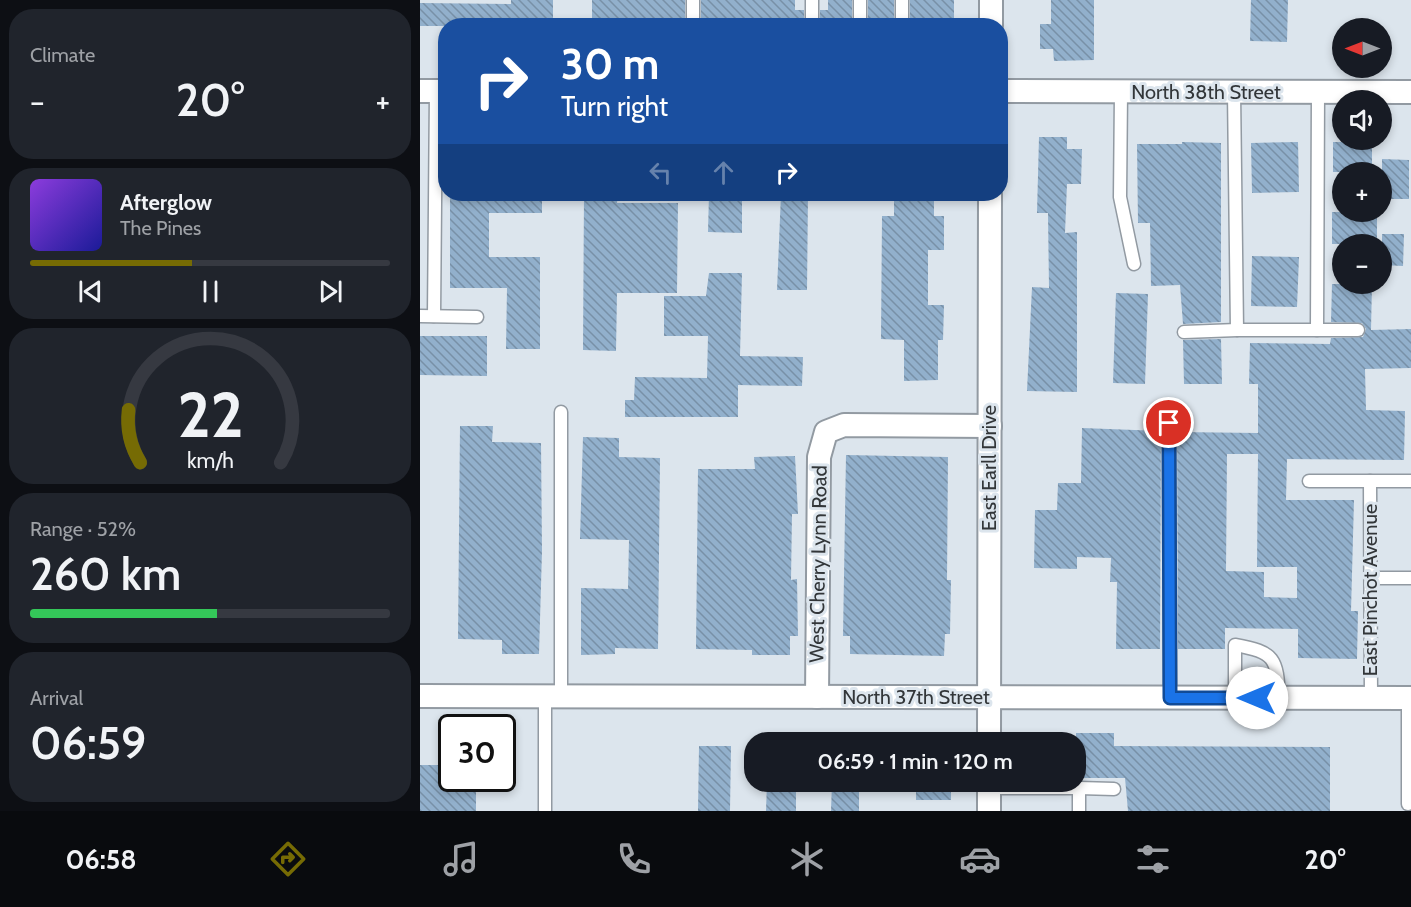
<!DOCTYPE html>
<meta charset="utf-8">
<style>
body{margin:0;font-family:Cabin,sans-serif;background:#20242c;color:#f1f3f6;height:100vh;display:flex;flex-direction:column;font-size:22px;white-space:nowrap}
*{box-sizing:border-box;margin:0}
p{font-size:20px;color:#9ea1a6}
.icon{flex:none;width:33px;height:33px;fill:none;stroke:currentColor;stroke-width:2;stroke-linecap:round;stroke-linejoin:round}
.map{position:relative;flex:1;overflow:hidden}
.drawer{display:flex;flex-direction:column;gap:9px;padding:9px;background:#0d0f14;width:420px}
.drawer>*{flex:none}
.banner{position:absolute;left:18px;top:18px;width:570px;height:183px;border-radius:24px;box-shadow:0 3px 9px #0003;background:#1a4fa0;color:#fff;overflow:hidden}
.needle{width:39px;rotate:270deg}
.buttons{position:absolute;left:912px;top:18px;display:grid;gap:12px}
.buttons a{display:grid;place-items:center;width:60px;height:60px;border-radius:50%;background:#171b24;box-shadow:0 3px 9px #0003;font-size:30px}
.speed{position:absolute;left:18px;top:714px;display:flex;gap:12px;font-size:30px;font-weight:700;text-align:center}
.speed>*{display:grid;place-content:center;width:78px;height:78px;border-radius:50%;background:#171b24;box-shadow:0 3px 9px #0003;line-height:1}
.speed .limit{border:3px solid #111;border-radius:9px;background:#fff;color:#111}
.pin{position:absolute;display:grid;place-items:center;width:51px;height:51px;color:#fff;margin:-26px;border:3px solid #fff;border-radius:50%;box-shadow:0 2px 6px #0007}
.me{position:absolute;width:66px;margin:-33px;rotate:270deg;stroke-linejoin:round;filter:drop-shadow(0 0 4px #0008)}
.turn{display:flex;align-items:center;gap:21px;height:126px;padding:0 24px;font-size:27px}
.turn .icon{width:78px;height:78px;stroke-width:2.5}
.turn b{display:block;font-size:42px;line-height:51px}
.lanes{display:flex;align-items:center;height:57px;padding:0 24px;background:#0003;justify-content:center;gap:30px;direction:ltr}
.lanes .off{opacity:.35}
.big{font-size:45px;font-weight:600;line-height:1.1}
.drawer .widget{flex:1;display:flex;flex-direction:column;justify-content:center;gap:9px;min-width:0;padding:0 21px;border-radius:24px;background:#20242c}
.drawer .dial{align-items:center;gap:0}
.dial svg{height:156px;overflow:visible;fill:none;stroke:#363941;stroke-width:7;stroke-linecap:round;text-anchor:middle}
.dial text{fill:#f1f3f6;stroke:none}
.song{display:flex;align-items:center;gap:18px}
.cover{width:72px;height:72px;border-radius:9px;background:linear-gradient(135deg,hsl(270 70% 55%),hsl(240 70% 35%))}
.played{height:6px;border-radius:3px;background:linear-gradient(90deg,#766b04 45%,#363941 45%)}
.keys{display:flex;justify-content:space-around;direction:ltr}
.heat{display:flex;justify-content:space-between;align-items:center;font-size:33px;direction:ltr}
.charge{height:9px;border-radius:4px;background:linear-gradient(90deg,#34c759 52%,#363941 0)}
.trip{position:absolute;left:324px;top:732px;width:342px;height:60px;border-radius:24px;background:#171b24;box-shadow:0 3px 9px #0003;font-weight:600;line-height:60px;text-align:center}
.menu{display:flex;height:96px;justify-content:space-around;align-items:center;background:#090b0e;color:#9ea1a6}
.menu .icon{width:42px;height:42px}
.menu .active{color:#766b04}
.menu b{font-size:27px;color:#f1f3f6}
main{display:flex;flex:1;min-height:0}
.map>svg:first-child{display:block}
.building{fill:url(#building-back-hatch);fill-rule:evenodd}
.lines{fill:none;stroke-linecap:round;stroke-linejoin:round}
.lane-casing{stroke:#929aa2;stroke-width:15}
.street-casing{stroke:#929aa2;stroke-width:26}
.lane{stroke:#fff;stroke-width:12}
.street{stroke:#fff;stroke-width:22}
.route-casing{stroke:#114b97;stroke-width:15}
.route{stroke:#1a73e8;stroke-width:10}
.labels{text-anchor:middle;stroke-width:6;stroke-linejoin:round;paint-order:stroke}
.street-label{font-size:20px;fill:#323639;stroke:#dce5ed}
</style>
<main>
<section class="drawer">
<div class="widget"><p>Climate</p>
<div class="heat"><a>−</a><b class="big">20°</b><a>+</a></div>
</div>
<div class="widget">
<div class="song"><i class="cover"></i><div><b>Afterglow</b><p>The Pines</p></div></div>
<div class="played"></div>
<div class="keys"><svg class="icon" aria-label="previous" viewBox="0 0 24 24"><path d="M18 5L8 12l10 7zM5 5v14"/></svg><svg class="icon" aria-label="pause" viewBox="0 0 24 24"><path d="M8 5v14M16 5v14"/></svg><svg class="icon" aria-label="next" viewBox="0 0 24 24"><path d="M6 5l10 7-10 7zM19 5v14"/></svg></div>
</div>
<div class="widget dial"><svg viewBox="0 0 100 80">
<path d="M14 69A42 42 0 1 1 86 69"/>
<path d="M14 69A42 42 0 0 1 8 42" stroke="#766b04"/>
<text x="50" y="56" font-size="32" font-weight="700">22</text>
<text x="50" y="72" font-size="11">km/h</text>
</svg></div>
<div class="widget"><p>Range · 52%</p><b class="big">260 km</b><div class="charge"></div></div>
<div class="widget"><p>Arrival</p><b class="big">06:59</b></div>
</section>
<div class="map">
<svg width="991" height="811" viewBox="0 0 991 811">
<defs>
<pattern id="building-back-hatch" width="6" height="6" patternUnits="userSpaceOnUse" patternTransform="scale(1.5)"><rect width="6" height="6" fill="#92b0cc"/><path d="M-1 5l2 2M0 0l6 6M5-1l2 2" fill="none" stroke="#7890a7"/></pattern>
</defs>
<rect width="100%" height="100%" fill="#dce5ed"/>
<g class="building">
<path d="M91,0H133V26H0V3L91,4Z"/>
<rect x="172" y="0" width="93" height="26"/>
<path d="M281,0H375V10H384V26H281Z"/>
<path d="M408,0H432V26H400V10H408Z"/>
<rect x="448" y="0" width="26" height="26"/>
<rect x="490" y="0" width="44" height="26"/>
<path d="M631,0H674V60L634,61L633,49H620V24H631Z"/>
<path d="M831,0H868L867,42L830,41Z"/>
<path d="M619,137H647V149H662L661,184H647L645,233L657,232V392L607,391L612,287L629,288L628,213H617Z"/>
<path d="M762,142L801,143V322L763,324L760,285L731,286L730,223H718L717,144H762Z"/>
<path d="M878,142L879,192L832,193L831,143Z"/>
<rect x="913" y="142" width="39" height="30"/>
<path d="M962,159L989,160V199H962Z"/>
<path d="M30,194H122V213H69V257H120V349H86L87,288H30Z"/>
<path d="M164,194H198L197,203H258L257,293H197L196,351L163,350Z"/>
<path d="M289,194H322V233L288,232Z"/>
<path d="M361,194H388L387,290H357Z"/>
<path d="M474,194H514V216H524V250H508V305H524L523,340H518V380L484,381V340L461,339L462,216H474Z"/>
<rect x="912" y="212" width="45" height="32"/>
<path d="M962,234H984L983,266L962,265Z"/>
<path d="M832,256L879,257L877,307L831,306Z"/>
<path d="M289,273H322L320,356L383,357L382,386L318,385V417H205V400H214L215,377L287,378L288,336H244V296H286Z"/>
<path d="M912,284H952L951,330L991,329V368L945,369L946,410L985,411L984,460L867,459L866,500H934L931,611H938L937,659L878,658V629L805,628V649H758L757,432L838,433V384H829L830,343L910,344L911,338L943,337L946,329L942,323L911,322ZM807,454H838L837,567H877V598L844,597V572L806,571Z"/>
<path d="M696,293L728,294L725,384L693,383Z"/>
<path d="M0,336H67V376L0,375Z"/>
<path d="M801,339L802,384H764L763,340Z"/>
<path d="M40,426H73L72,442L121,443L122,551L119,654H82V640L38,639Z"/>
<path d="M662,428L741,431L740,649H696L697,582H690L691,558L657,557V569L614,568L615,510H637L638,483H661Z"/>
<path d="M163,437L199,438V457L240,458L238,649L195,648V654L161,655V588L208,589L209,540L160,539Z"/>
<path d="M426,455L528,457L527,580H531L530,634H525L524,656L430,654V636H423Z"/>
<path d="M375,456L378,514H372L371,580L377,579L378,636H370V655H332V650L276,649L278,469H335L334,457Z"/>
<path d="M656,733H694V746L910,747V811H708L705,778H656Z"/>
<path d="M279,746H311L310,811H278Z"/>
<path d="M0,765H32V778H56V811H0Z"/>
<path d="M347,782H376V811H346Z"/>
<path d="M412,782H439V811H411Z"/>
<rect x="496" y="782" width="35" height="18"/>
</g>
<g class="lines">
<defs>
<g id="lane">
<path d="M273,26V0"/>
<path d="M392,26V0"/>
<path d="M440,26V0"/>
<path d="M482,26V0"/>
<path d="M701,92L700,197L714,264"/>
<path d="M814,92L817,330H897L898,92"/>
<path d="M0,316L57,317"/>
<path d="M14,316L16,91"/>
<path d="M897,330H938"/>
<path d="M764,332L817,330"/>
<path d="M749,423L750,698"/>
<path d="M889,481H991"/>
<path d="M950,481L951,698"/>
<path d="M951,578H991"/>
<path d="M125,696V811"/>
<path d="M141,696V412"/>
<path d="M815,698V645C855,652 857,658 859,698"/>
<path d="M569,788H659V811"/>
<path d="M659,788L694,789"/>
<path d="M988,804V699"/>
</g>
<g id="street">
<path d="M571,26V0"/>
<path d="M0,91H26"/>
<path d="M580,91L991,92"/>
<path d="M0,696L991,698"/>
<path d="M397,697L399,457L406,432L424,425L570,426"/>
<path d="M569,742L570,194"/>
<path d="M569,811V782"/>
</g>
</defs>
<use href="#lane" class="lane-casing"/>
<use href="#street" class="street-casing"/>
<use href="#lane" class="lane"/>
<use href="#street" class="street"/>
</g>
<g class="lines">
<defs>
<path id="route" d="M749,423L750,698H837"/>
</defs>
<use href="#route" class="route-casing"/>
<use href="#route" class="route"/>
</g>
<g class="labels">
<g class="street-label">
<text x="786" y="99">North 38th Street</text>
<text transform="translate(569 468) rotate(-90)" y="7">East Earll Drive</text>
<text transform="translate(398 564) rotate(-89)" y="7">West Cherry Lynn Road</text>
<text transform="translate(950 590) rotate(-90)" y="7">East Pinchot Avenue</text>
<text x="496" y="704">North 37th Street</text>
</g>
</g>
</svg>
<div class="buttons">
<a><svg class="needle" viewBox="-14 -14 28 28"><path d="M0-13l5 13h-10z" fill="#e53935"/><path d="M0 13l5-13h-10z" fill="#9ea1a6"/></svg></a>
<a><svg class="icon" aria-label="sound" viewBox="0 0 24 24"><path d="M4 9h4l5-4v14l-5-4H4zM17 9q2 3 0 6"/></svg></a>
<a>+</a>
<a>−</a>
</div>
<div class="speed"><div class="limit">30</div></div>
<div class="pin" style="left:749px;top:423px;background:#d93025"><svg class="icon" aria-label="arrive" viewBox="0 0 24 24"><path d="M6 21V4h12l-3 4 3 4H6"/></svg></div>
<svg class="me" style="left:837px;top:698px" viewBox="-20 -20 40 40"><circle r="19" fill="#fff"/><path d="M0-13L10 11 0 6-10 11z" fill="#1a73e8"/></svg>
<div class="trip">06:59 · 1 min · 120 m</div>
<div class="banner">
<div class="turn"><svg class="icon" aria-label="right" viewBox="0 0 24 24"><path d="M7 20v-9h11M14 6l5 5-5 5"/></svg><div><b>30 m</b>Turn right</div></div>
<div class="lanes"><svg class="icon off" aria-label="left" viewBox="0 0 24 24"><path d="M17 20v-9H6M10 6l-5 5 5 5"/></svg><svg class="icon off" aria-label="ahead" viewBox="0 0 24 24"><path d="M12 20V5M6 11l6-6 6 6"/></svg><svg class="icon" aria-label="right" viewBox="0 0 24 24"><path d="M7 20v-9h11M14 6l5 5-5 5"/></svg></div>
</div>
</div>
</main>
<nav class="menu">
<b>06:58</b>
<svg class="icon active" aria-label="directions" viewBox="0 0 24 24"><path d="M12 3l9 9-9 9-9-9zM9 14v-3h6M13 9l2 2-2 2"/></svg>
<svg class="icon" aria-label="music" viewBox="0 0 24 24"><path d="M9 18V5l10-2v13"/><circle cx="6" cy="18" r="3"/><circle cx="16" cy="16" r="3"/></svg>
<svg class="icon" aria-label="phone" viewBox="0 0 24 24"><path d="M5 4h4l2 5-3 2q2 4 5 5l2-3 5 2v4C11 20 4 13 5 4z"/></svg>
<svg class="icon" aria-label="climate" viewBox="0 0 24 24"><path d="M12 3v18M4 7l16 10M4 17L20 7"/></svg>
<svg class="icon" aria-label="car" viewBox="0 0 24 24"><path d="M5 17H2v-5l4-1 3-4h7l3 4 3 1v5h-3M9 17h6M6 11h13"/><circle cx="7" cy="17" r="2"/><circle cx="17" cy="17" r="2"/></svg>
<svg class="icon" aria-label="filters" viewBox="0 0 24 24"><path d="M4 7h16M4 17h16"/><circle cx="9" cy="7" r="2"/><circle cx="15" cy="17" r="2"/></svg>
<b>20°</b>
</nav>
